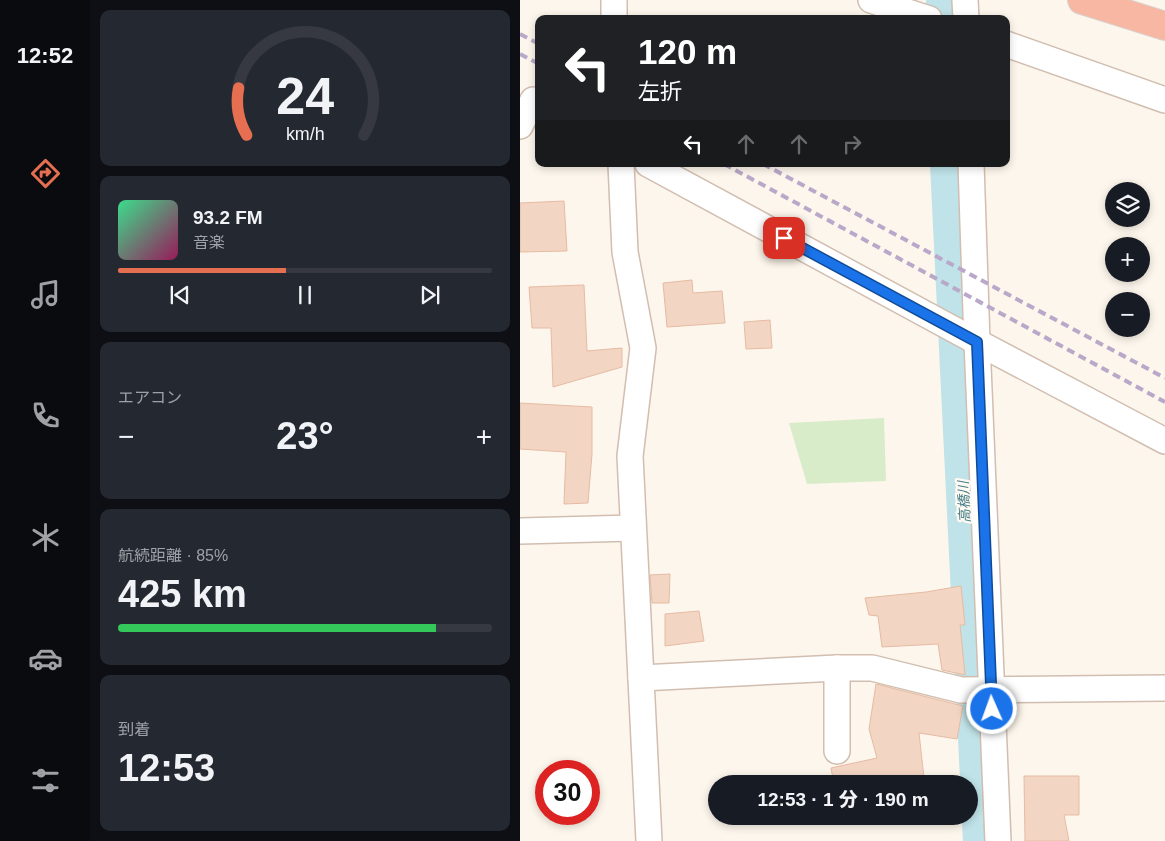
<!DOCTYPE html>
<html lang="ja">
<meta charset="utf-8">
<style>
body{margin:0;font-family:Arial,"Noto Sans JP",sans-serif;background:#242831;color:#f1f3f6;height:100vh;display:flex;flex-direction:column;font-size:19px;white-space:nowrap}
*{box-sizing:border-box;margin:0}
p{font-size:16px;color:#9ea1a6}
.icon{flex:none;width:28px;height:28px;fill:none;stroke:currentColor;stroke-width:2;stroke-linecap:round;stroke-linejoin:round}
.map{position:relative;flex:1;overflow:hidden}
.side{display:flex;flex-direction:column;gap:10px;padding:10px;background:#0d0f14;width:430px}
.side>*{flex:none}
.guide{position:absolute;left:15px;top:15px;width:475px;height:152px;border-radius:10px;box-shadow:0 2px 8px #0003;background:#202124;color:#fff;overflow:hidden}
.buttons{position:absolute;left:585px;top:182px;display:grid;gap:10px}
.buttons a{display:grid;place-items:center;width:45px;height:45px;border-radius:50%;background:#171b24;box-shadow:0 2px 8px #0003;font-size:25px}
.speed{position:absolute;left:15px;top:760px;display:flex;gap:10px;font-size:25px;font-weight:700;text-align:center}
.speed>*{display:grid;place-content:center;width:65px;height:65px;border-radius:50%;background:#171b24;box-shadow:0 2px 8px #0003;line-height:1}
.speed .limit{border:8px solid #d22;background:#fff;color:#111}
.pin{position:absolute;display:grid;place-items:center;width:42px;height:42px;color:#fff;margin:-21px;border-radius:10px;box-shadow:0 2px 8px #0006}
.me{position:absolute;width:55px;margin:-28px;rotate:358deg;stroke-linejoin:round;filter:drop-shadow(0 0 4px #0008)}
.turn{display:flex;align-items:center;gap:18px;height:105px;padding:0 20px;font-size:22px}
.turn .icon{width:65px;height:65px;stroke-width:2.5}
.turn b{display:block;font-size:35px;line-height:42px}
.lanes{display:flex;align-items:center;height:48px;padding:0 20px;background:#0003;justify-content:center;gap:25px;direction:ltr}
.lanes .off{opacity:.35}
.big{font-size:38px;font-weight:800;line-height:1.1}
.side .tile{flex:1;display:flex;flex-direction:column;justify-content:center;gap:8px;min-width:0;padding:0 18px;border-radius:10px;background:#242831}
.side .dial{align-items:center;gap:0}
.dial svg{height:130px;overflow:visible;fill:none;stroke:#363941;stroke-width:7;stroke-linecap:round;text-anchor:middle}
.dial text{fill:#f1f3f6;stroke:none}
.song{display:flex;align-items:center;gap:15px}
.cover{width:60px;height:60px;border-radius:8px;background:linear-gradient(135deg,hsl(150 70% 55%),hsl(330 70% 35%))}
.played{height:5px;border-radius:2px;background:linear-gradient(90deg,#e76f51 45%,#363941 45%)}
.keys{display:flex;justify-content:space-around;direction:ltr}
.heat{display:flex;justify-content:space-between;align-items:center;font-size:28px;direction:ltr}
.charge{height:8px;border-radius:4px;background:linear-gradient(90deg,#34c759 85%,#363941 0)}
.trip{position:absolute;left:188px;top:775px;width:270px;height:50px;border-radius:25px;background:#171b24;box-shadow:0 2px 8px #0003;font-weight:800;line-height:50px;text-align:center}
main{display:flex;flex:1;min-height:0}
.dock{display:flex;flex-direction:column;width:90px;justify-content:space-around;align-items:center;background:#090b0e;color:#9ea1a6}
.dock .icon{width:35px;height:35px}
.dock .current{color:#e76f51}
.dock b{font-size:22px;color:#f1f3f6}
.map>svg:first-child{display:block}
.green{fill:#d8ecc9}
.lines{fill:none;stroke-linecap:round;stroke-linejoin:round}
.river{stroke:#bfe3e8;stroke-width:36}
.building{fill:#f3d5c3;stroke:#e6bba3}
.minor-casing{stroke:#d1beb0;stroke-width:28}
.highway-casing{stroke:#dad1cd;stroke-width:30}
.minor{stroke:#fff;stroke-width:25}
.highway{stroke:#f7b7a3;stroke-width:28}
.rail{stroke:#b9a8c9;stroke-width:4;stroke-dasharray:8 5;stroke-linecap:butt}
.route-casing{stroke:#114b97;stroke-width:12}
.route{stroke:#1a73e8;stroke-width:9}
.labels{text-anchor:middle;stroke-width:4.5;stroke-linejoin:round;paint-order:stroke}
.water-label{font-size:14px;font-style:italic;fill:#437c86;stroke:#fffaf3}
</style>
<main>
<nav class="dock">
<b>12:52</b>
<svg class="icon current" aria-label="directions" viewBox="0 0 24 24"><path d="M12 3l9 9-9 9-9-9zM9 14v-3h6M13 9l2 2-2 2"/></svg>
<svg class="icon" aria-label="music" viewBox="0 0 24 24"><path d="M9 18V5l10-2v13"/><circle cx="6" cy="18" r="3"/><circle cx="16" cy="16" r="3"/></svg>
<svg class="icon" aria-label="phone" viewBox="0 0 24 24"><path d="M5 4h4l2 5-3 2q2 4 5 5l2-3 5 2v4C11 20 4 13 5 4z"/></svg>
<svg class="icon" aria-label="climate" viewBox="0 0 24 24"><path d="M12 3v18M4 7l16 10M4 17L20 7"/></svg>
<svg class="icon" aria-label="car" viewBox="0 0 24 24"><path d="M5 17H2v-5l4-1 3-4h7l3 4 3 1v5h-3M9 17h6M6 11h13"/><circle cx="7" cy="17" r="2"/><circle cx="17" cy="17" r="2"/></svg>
<svg class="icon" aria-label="filters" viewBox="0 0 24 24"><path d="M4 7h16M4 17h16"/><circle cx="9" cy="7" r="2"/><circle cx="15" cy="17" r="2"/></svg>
</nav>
<section class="side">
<div class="tile dial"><svg viewBox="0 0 100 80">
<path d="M14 69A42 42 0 1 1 86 69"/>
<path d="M14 69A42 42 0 0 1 9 40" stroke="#e76f51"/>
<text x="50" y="56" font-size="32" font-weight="700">24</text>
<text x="50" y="72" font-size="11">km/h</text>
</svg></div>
<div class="tile">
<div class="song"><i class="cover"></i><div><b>93.2 FM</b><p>音楽</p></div></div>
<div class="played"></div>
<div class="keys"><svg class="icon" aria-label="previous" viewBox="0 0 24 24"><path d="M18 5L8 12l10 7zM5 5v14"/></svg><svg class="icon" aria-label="pause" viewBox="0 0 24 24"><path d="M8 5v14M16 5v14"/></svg><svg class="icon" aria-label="next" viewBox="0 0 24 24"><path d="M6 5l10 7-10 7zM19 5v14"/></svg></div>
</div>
<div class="tile"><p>エアコン</p>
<div class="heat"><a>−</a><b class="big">23°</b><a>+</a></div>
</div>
<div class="tile"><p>航続距離 · 85%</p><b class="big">425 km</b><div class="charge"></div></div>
<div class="tile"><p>到着</p><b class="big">12:53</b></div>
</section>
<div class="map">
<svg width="645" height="841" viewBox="0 0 645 841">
<rect width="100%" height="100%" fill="#fdf6ec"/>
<path class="green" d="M364,418L366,481L287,484L269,423Z"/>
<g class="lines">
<g class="river">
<path d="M423,19L424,0"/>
<path d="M428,164L461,841"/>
</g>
</g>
<g class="building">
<path d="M44,201L47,251L0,252V203Z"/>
<path d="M172,280L173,293L202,291L205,323L147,327L143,283Z"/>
<path d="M64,285L67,351L102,348V367L33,387L31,328H12L9,287Z"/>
<path d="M250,320L252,348L226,349L224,322Z"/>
<path d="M0,403L72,407V454L68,503L44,504L46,452L0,449Z"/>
<path d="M150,574L149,603H132L130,575Z"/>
<path d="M441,586L445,625H440L445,675L422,670L418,644L362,647L358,616L349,615L345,598L406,592Z"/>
<path d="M179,611L184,641L145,646V614Z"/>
<path d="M356,684L443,706L437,739L399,733L404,778L378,784H365L363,777L324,784H314L311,768L357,758L349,729Z"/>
<path d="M504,776H559V815H544L549,841H505Z"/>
</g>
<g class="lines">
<defs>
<g id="minor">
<path d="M94,0V19"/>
<path d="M351,0L409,19"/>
<path d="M445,0L446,19"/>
<path d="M486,44L645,100"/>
<path d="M0,126L13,100"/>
<path d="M101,164L105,252L123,348L110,456L129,841"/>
<path d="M128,164L457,342L645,441"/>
<path d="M451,164L457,342L478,841"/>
<path d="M0,531L113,528"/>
<path d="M317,668H352L441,690L645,688"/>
<path d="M121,678L317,668V751"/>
</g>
<path id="highway" d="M562,0L645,26"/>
</defs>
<use href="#minor" class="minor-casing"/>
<use href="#highway" class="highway-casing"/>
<use href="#minor" class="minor"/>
<use href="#highway" class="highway"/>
<g class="rail">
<path d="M0,34L19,44"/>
<path d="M0,54L19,64"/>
<path d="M204,164L645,402"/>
<path d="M243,164L645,378"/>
</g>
</g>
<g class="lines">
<defs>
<path id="route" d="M264,238L457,342L472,709"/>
</defs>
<use href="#route" class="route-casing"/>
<use href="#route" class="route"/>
</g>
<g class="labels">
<g class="water-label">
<text transform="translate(444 502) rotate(-93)" y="5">高橋川</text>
</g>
</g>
</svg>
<div class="buttons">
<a><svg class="icon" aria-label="layers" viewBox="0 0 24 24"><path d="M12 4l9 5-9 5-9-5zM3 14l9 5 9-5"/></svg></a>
<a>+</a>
<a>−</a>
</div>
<div class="speed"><div class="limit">30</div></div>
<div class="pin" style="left:264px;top:238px;background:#d93025"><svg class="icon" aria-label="arrive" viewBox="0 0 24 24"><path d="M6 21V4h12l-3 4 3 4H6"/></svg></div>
<svg class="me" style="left:472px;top:709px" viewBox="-20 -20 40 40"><circle r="17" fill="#1a73e8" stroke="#fff" stroke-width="3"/><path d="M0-11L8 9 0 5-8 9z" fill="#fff"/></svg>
<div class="trip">12:53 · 1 分 · 190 m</div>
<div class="guide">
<div class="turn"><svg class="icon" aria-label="left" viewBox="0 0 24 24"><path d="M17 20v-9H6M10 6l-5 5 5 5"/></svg><div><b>120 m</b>左折</div></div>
<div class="lanes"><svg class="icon" aria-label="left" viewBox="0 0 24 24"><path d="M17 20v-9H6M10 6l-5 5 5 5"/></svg><svg class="icon off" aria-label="ahead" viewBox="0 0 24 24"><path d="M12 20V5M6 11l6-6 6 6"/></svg><svg class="icon off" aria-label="ahead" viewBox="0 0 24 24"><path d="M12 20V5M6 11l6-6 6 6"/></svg><svg class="icon off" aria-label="right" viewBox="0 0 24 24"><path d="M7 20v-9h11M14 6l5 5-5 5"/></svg></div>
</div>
</div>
</main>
